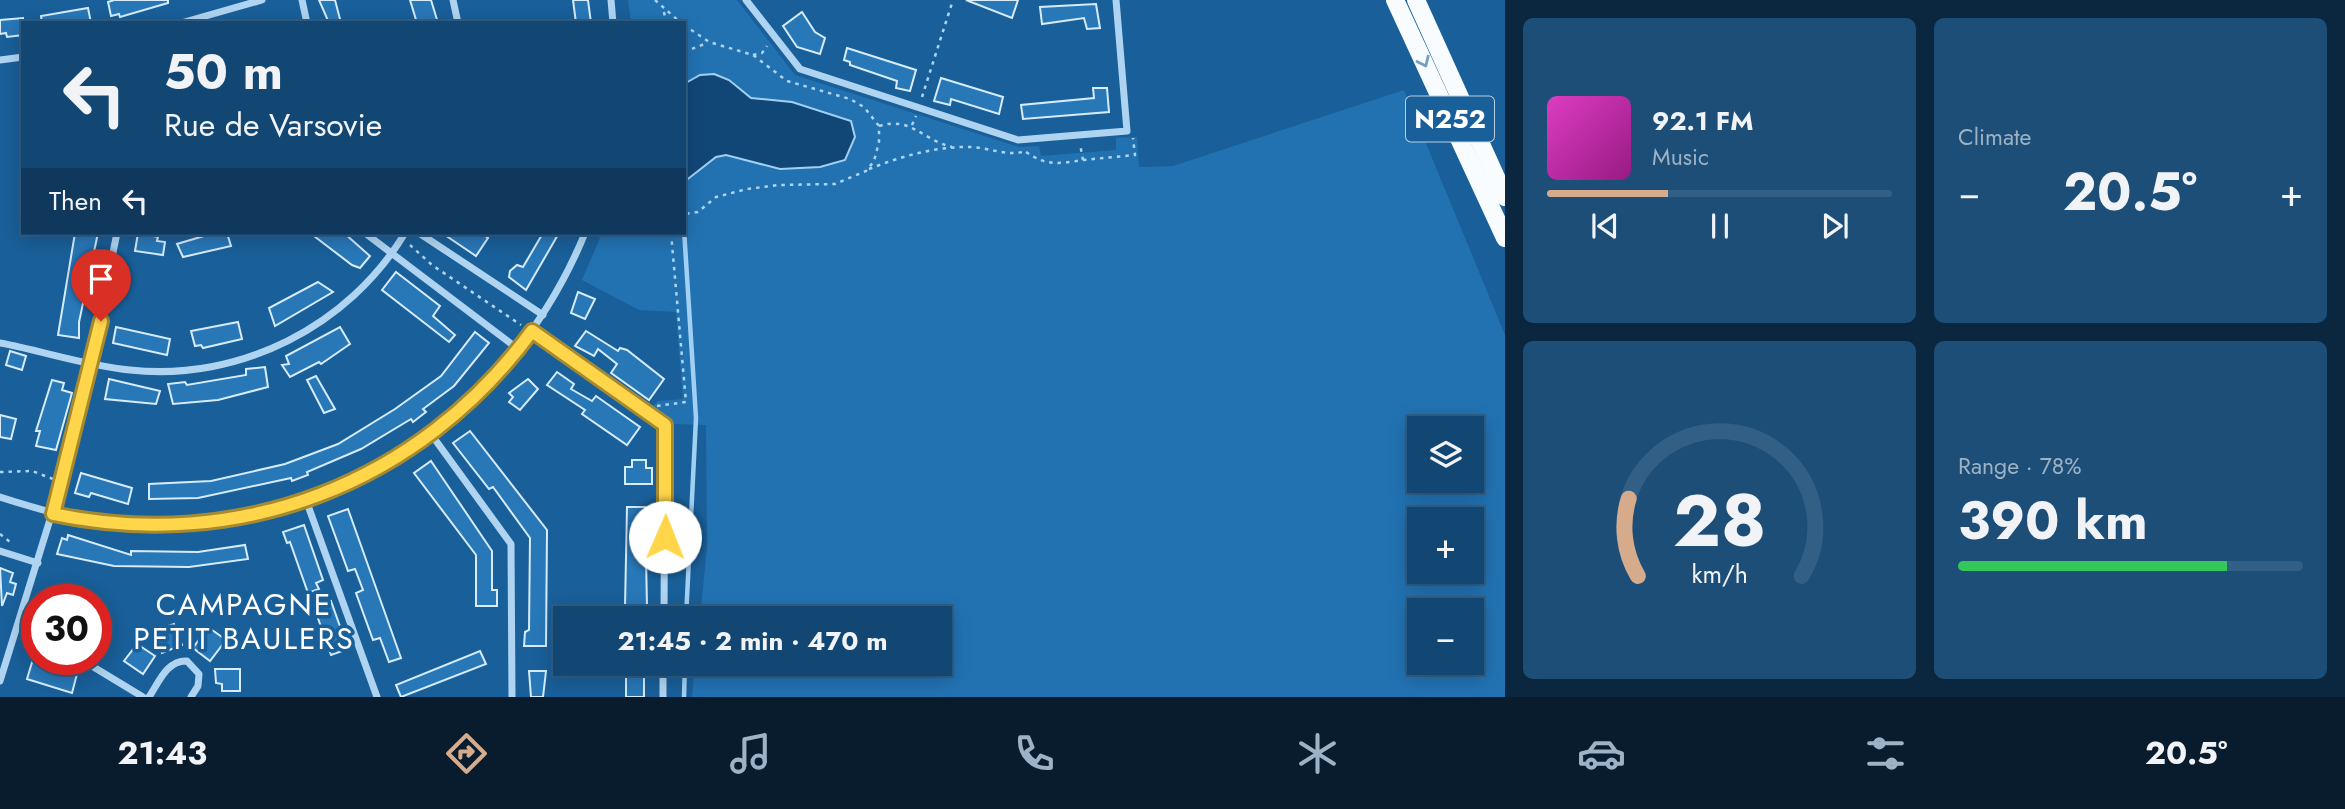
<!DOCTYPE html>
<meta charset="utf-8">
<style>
body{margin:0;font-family:Jost,sans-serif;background:#1c4e78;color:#f1f3f6;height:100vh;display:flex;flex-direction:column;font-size:26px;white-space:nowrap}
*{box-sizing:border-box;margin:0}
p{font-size:23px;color:#9db2c4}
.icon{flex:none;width:38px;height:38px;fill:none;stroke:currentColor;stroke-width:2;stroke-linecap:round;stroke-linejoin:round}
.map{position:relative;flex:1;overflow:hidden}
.drawer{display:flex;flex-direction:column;gap:18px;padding:18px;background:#0a273f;width:840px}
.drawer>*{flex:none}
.banner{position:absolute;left:21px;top:21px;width:665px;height:214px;border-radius:0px;box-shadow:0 4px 18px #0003,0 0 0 2px #325f85;background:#134773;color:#f1f3f6;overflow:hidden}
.fabs{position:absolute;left:1407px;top:416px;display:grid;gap:14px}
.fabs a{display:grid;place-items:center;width:77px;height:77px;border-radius:0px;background:#134773;box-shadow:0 4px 18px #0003,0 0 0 2px #325f85;font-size:35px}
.speed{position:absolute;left:21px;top:584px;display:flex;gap:14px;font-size:35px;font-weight:700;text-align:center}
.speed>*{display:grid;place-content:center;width:91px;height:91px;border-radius:50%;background:#134773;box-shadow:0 4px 18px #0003,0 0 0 2px #325f85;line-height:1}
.speed .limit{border:10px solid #d22;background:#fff;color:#111}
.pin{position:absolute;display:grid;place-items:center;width:60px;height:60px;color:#fff;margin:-72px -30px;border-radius:50% 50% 50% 0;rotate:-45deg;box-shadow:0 0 7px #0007}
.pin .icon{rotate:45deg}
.me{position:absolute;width:77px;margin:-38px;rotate:1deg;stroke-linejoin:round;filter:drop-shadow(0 0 5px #0008)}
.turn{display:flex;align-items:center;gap:24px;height:147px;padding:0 28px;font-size:32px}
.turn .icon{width:91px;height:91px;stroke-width:2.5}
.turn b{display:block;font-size:49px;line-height:60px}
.then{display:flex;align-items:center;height:66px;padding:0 28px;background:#0003;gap:14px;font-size:26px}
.big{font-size:52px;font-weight:700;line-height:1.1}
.drawer .widget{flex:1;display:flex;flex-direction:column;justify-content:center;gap:10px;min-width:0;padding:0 24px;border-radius:10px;background:#1c4e78}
.drawer .dial{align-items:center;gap:0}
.dial svg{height:182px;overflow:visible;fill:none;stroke:#325f85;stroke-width:7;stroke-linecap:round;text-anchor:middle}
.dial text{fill:#f1f3f6;stroke:none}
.song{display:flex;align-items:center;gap:21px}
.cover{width:84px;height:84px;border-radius:10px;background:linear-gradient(135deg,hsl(310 70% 55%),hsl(310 70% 35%))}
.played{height:7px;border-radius:4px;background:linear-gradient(90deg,#d6ab8b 35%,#325f85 35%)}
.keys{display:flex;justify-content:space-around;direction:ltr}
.heat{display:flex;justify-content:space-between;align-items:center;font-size:38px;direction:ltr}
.charge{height:10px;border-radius:5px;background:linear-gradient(90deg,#34c759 78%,#325f85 0)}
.drawer .tiles{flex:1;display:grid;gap:18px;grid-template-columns:repeat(2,1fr)}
.trip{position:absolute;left:553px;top:606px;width:399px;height:70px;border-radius:0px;background:#134773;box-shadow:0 4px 18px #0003,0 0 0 2px #325f85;font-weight:700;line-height:70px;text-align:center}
.menu{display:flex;height:112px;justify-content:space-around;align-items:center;background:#081c2e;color:#9db2c4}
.menu .icon{width:49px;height:49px}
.menu .on{color:#d6ab8b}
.menu b{font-size:32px;color:#f1f3f6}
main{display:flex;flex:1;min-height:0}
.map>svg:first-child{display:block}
.green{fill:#2272b2;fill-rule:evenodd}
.water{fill:#114777;stroke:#a2d0f3;stroke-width:2}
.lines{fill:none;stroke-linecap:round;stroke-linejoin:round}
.stream{stroke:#a2d0f3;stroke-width:4.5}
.building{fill:#2877b7;stroke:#d6ebfc;stroke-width:2}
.path{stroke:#afd4f1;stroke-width:2.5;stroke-dasharray:3.5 5;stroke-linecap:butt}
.street{stroke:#afd4f1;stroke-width:7}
.primary{stroke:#f8fcff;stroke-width:18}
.oneway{stroke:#729ec2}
.route-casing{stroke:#a68a30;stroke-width:18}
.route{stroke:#ffd54a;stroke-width:12}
.labels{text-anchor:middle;stroke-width:7;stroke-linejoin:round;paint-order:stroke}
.shield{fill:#195f99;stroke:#bacfe0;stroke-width:2}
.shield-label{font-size:26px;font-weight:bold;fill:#fff}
.neighbourhood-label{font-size:30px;letter-spacing:2px;fill:#fff;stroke:#195f99}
</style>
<main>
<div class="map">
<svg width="1505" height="697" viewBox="0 0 1505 697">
<rect width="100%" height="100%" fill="#195f99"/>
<path class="green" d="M628,0H737L795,75L1019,147L1039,146L1041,156L1116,150V138L1137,137L1139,167L1173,166L1404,90L1505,335V697H692L695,663H940V618H700L707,547L706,425L674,424L651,409L658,401L683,399L676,312L639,310L582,280L602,233H684V23H631ZM1419,429H1472V481H1419ZM1419,520H1472V572H1419ZM1419,611H1472V663H1419Z"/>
<path class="water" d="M714,74L729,80L751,98L792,102L851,121L855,137L845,160L820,167L780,169L726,155L716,157L684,182V84L700,75Z"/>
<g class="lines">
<g class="stream">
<path d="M684,229L696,418L686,618"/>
<path d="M684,697L685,663"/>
</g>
</g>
<g class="building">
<path d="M114,0H168V3L120,17L119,14L111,16L108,2Z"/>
<path d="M319,0H335L341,23H329Z"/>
<path d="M410,0H431L438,23H417Z"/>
<path d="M573,0H588L591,23H576Z"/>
<path d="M966,0H1018L1012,18Z"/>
<path d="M1096,4L1100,28L1087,29L1084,18L1042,24L1040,7Z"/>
<path d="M88,8L91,23H42L41,16Z"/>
<path d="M802,12L815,32L825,38L820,54L797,47L783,26Z"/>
<path d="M23,18V35L7,37L6,33L0,34V20Z"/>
<path d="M847,48L916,70L910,91L896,88L897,81L850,65V62L844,60Z"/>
<path d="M941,78L1003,97L999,114L951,99L950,105L934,101Z"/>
<path d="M1093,88H1107L1109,112L1023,119L1021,105L1094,98Z"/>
<path d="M75,233H98L79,322V338L58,335Z"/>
<path d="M138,233L158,237L157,241L165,242L163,255L135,251Z"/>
<path d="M214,233H227L231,246L183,257L177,244Z"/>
<path d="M310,233H344L370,256L360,268L352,265Z"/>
<path d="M442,233H480L488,238L476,256Z"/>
<path d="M543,233H559L526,290L509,277L510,271L517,265L523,267Z"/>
<path d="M396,272L440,306L433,316L455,335L449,342L382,290Z"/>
<path d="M318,282L333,292L275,326L269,308Z"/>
<path d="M578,292L595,299L585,319L571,313Z"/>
<path d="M238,322L242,339L203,348L201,345L195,346L191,331Z"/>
<path d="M116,327L170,339L167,355L113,343Z"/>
<path d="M340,327L350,344L321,364L319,362L290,377L282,365L289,364L286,356Z"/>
<path d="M586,331L618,351L620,348L627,350L664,379L649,400L611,373L617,364L598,349L594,356L575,346Z"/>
<path d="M475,332L489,343L454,386L423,409L426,412L413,422L411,419L361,449L307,472L308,475L292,481L291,478L198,498L149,499V484L211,481L285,464L338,444L395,409L441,376Z"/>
<path d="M10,351L26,356L22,370L6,365Z"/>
<path d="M265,367L268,387L218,400L173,404L168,384L185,382L187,385L246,375V369Z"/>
<path d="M557,372L574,384L571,389L592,401L596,396L640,427L627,445L582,414L585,410L547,385Z"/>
<path d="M316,376L335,409L324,413L307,380Z"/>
<path d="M109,379L160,391L156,404L105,399Z"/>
<path d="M528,379L538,389L520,410L509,402L513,397L509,393Z"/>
<path d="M52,380L64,383L62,390L72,393L56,450L36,446L40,431H36Z"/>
<path d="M0,415L16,419L11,439L0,437Z"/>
<path d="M470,431L547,530L546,646H524L525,632L529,630L530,538L493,487L489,489L453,443Z"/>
<path d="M632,460H646V468H652V484H625V467H632Z"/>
<path d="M431,461L492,551V590H497V606H476V555L414,473Z"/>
<path d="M81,473L132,488L128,504L91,493L89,497L75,493Z"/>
<path d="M627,507H645L647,607H643V618H631V607H625Z"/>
<path d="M348,509L401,658L389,662L380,638L373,640L356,593L363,590L355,569L348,571L328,516Z"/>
<path d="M304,525L323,580L316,583L319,589L308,593L290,542L287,543L283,532Z"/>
<path d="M68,535L131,555V551L198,552L245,545L248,559L189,567L114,566L57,554L62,538L67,540Z"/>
<path d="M0,568L13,573L10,582L16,584L13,595L7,593L2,606Z"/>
<path d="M331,601L348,649L331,655L314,607Z"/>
<path d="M174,624L182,645L162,653L154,631Z"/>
<path d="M208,627L226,640L210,661L193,648Z"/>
<path d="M137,644L155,656L143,674L124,661Z"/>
<path d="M480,651L486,664L401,697L396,685Z"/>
<path d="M33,659L77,674L72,693L27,679Z"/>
<path d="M631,668H644V697H626V676L630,675Z"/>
<path d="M215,669H240V691H222V684L216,683Z"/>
<path d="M529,671H546L543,697H531Z"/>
</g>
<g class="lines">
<g class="path">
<path d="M655,0L681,23"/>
<path d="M664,12L666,23"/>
<path d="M684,25L709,42L753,55L787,81L850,99L864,107L879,126V142L874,161L866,171L835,184L779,185L747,189L716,197L698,212L684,214"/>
<path d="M684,52L707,43"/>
<path d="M753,55L762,53L767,46"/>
<path d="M922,97L953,0"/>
<path d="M912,125L916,116"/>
<path d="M879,126C911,116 922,140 952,147"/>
<path d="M1026,152C1046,166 1059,164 1083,160L1080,144"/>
<path d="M1083,160L1135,155L1133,138"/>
<path d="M869,169C902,156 937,146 972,147C990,148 1009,157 1026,151"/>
<path d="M410,245L432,265L521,325"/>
<path d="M657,406L686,402L671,233"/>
<path d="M0,472L32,471L53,479"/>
<path d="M0,534L10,542"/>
</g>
<g class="street">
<path d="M302,0L307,23"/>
<path d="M453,0L458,23"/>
<path d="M611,0L613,23"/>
<path d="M746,0L800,69L1018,140L1127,131L1116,0"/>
<path d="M181,23L262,0"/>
<path d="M0,60L23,57"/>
<path d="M365,233L518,349"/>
<path d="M419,233L543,315"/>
<path d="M532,331L665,425L664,618"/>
<path d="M0,343C43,351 87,366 130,370C240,382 349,326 405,233"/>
<path d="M431,434L511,544L512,697"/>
<path d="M0,497C44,511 88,524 134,525C333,531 510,417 585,233"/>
<path d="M306,500L377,697"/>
<path d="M0,551L38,563"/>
<path d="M18,626L37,636"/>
<path d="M82,660L143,697"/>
<path d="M0,681L74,442L117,233"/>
<path d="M149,697C159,682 167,660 187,661L199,674L198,686L191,697"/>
<path d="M663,697V663"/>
</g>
<g class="primary">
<path d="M1395,0L1505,238"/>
<path d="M1416,0L1505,197"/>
</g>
</g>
<defs><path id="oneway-chevron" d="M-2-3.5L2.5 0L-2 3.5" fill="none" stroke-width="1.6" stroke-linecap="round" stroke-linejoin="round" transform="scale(1.75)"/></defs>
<use class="oneway" href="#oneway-chevron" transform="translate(1424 62) rotate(65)"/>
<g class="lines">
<defs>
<path id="route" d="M101,321L53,514C240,553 419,484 532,331L665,425V537"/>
</defs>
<use href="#route" class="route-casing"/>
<use href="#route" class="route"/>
</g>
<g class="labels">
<rect class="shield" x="1406" y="96.5" width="88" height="45" rx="5"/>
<g class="shield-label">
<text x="1450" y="128">N252</text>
</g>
<g class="neighbourhood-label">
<text x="244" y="615">CAMPAGNE<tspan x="244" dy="34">PETIT BAULERS</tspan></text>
</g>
</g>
</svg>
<div class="fabs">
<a><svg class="icon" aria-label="layers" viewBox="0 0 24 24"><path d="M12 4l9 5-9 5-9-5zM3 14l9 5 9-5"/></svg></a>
<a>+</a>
<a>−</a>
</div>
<div class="speed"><div class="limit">30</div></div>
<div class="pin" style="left:101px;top:321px;background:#d93025"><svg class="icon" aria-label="arrive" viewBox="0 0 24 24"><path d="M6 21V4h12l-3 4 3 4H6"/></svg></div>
<svg class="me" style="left:665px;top:537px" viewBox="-20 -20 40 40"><circle r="19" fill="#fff"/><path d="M0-13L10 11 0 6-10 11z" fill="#ffd54a"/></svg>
<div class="trip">21:45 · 2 min · 470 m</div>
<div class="banner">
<div class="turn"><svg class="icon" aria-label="left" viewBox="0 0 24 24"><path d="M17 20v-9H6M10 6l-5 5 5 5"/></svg><div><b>50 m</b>Rue de Varsovie</div></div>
<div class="then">Then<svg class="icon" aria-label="left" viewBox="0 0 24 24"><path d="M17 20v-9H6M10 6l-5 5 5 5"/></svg></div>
</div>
</div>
<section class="drawer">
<div class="tiles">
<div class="widget">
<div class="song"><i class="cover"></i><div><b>92.1 FM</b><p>Music</p></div></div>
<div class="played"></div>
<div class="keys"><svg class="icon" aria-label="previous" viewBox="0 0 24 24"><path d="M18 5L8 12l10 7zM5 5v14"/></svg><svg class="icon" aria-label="pause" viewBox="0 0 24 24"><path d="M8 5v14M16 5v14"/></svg><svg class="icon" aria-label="next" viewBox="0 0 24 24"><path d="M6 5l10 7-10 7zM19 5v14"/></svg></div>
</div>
<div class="widget"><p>Climate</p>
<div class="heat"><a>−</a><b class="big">20.5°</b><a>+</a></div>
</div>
<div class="widget dial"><svg viewBox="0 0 100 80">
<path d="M14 69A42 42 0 1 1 86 69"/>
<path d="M14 69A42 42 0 0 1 10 35" stroke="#d6ab8b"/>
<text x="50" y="56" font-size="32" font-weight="700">28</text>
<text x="50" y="72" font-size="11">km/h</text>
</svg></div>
<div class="widget"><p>Range · 78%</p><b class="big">390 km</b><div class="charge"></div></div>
</div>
</section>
</main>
<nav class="menu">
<b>21:43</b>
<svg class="icon on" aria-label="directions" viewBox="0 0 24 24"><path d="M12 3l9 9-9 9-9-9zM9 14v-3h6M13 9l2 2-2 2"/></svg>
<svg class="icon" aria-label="music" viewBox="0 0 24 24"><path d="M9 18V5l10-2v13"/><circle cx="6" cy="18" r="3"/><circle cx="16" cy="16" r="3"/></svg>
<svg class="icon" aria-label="phone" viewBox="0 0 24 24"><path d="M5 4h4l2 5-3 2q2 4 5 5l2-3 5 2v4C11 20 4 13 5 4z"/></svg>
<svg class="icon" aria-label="climate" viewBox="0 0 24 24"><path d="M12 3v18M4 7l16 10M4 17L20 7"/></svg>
<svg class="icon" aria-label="car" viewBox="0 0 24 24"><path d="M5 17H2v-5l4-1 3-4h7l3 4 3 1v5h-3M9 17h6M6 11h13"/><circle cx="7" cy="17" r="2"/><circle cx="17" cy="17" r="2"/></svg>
<svg class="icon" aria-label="filters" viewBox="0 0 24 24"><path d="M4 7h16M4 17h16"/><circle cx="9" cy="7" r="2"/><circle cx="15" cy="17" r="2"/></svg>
<b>20.5°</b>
</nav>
